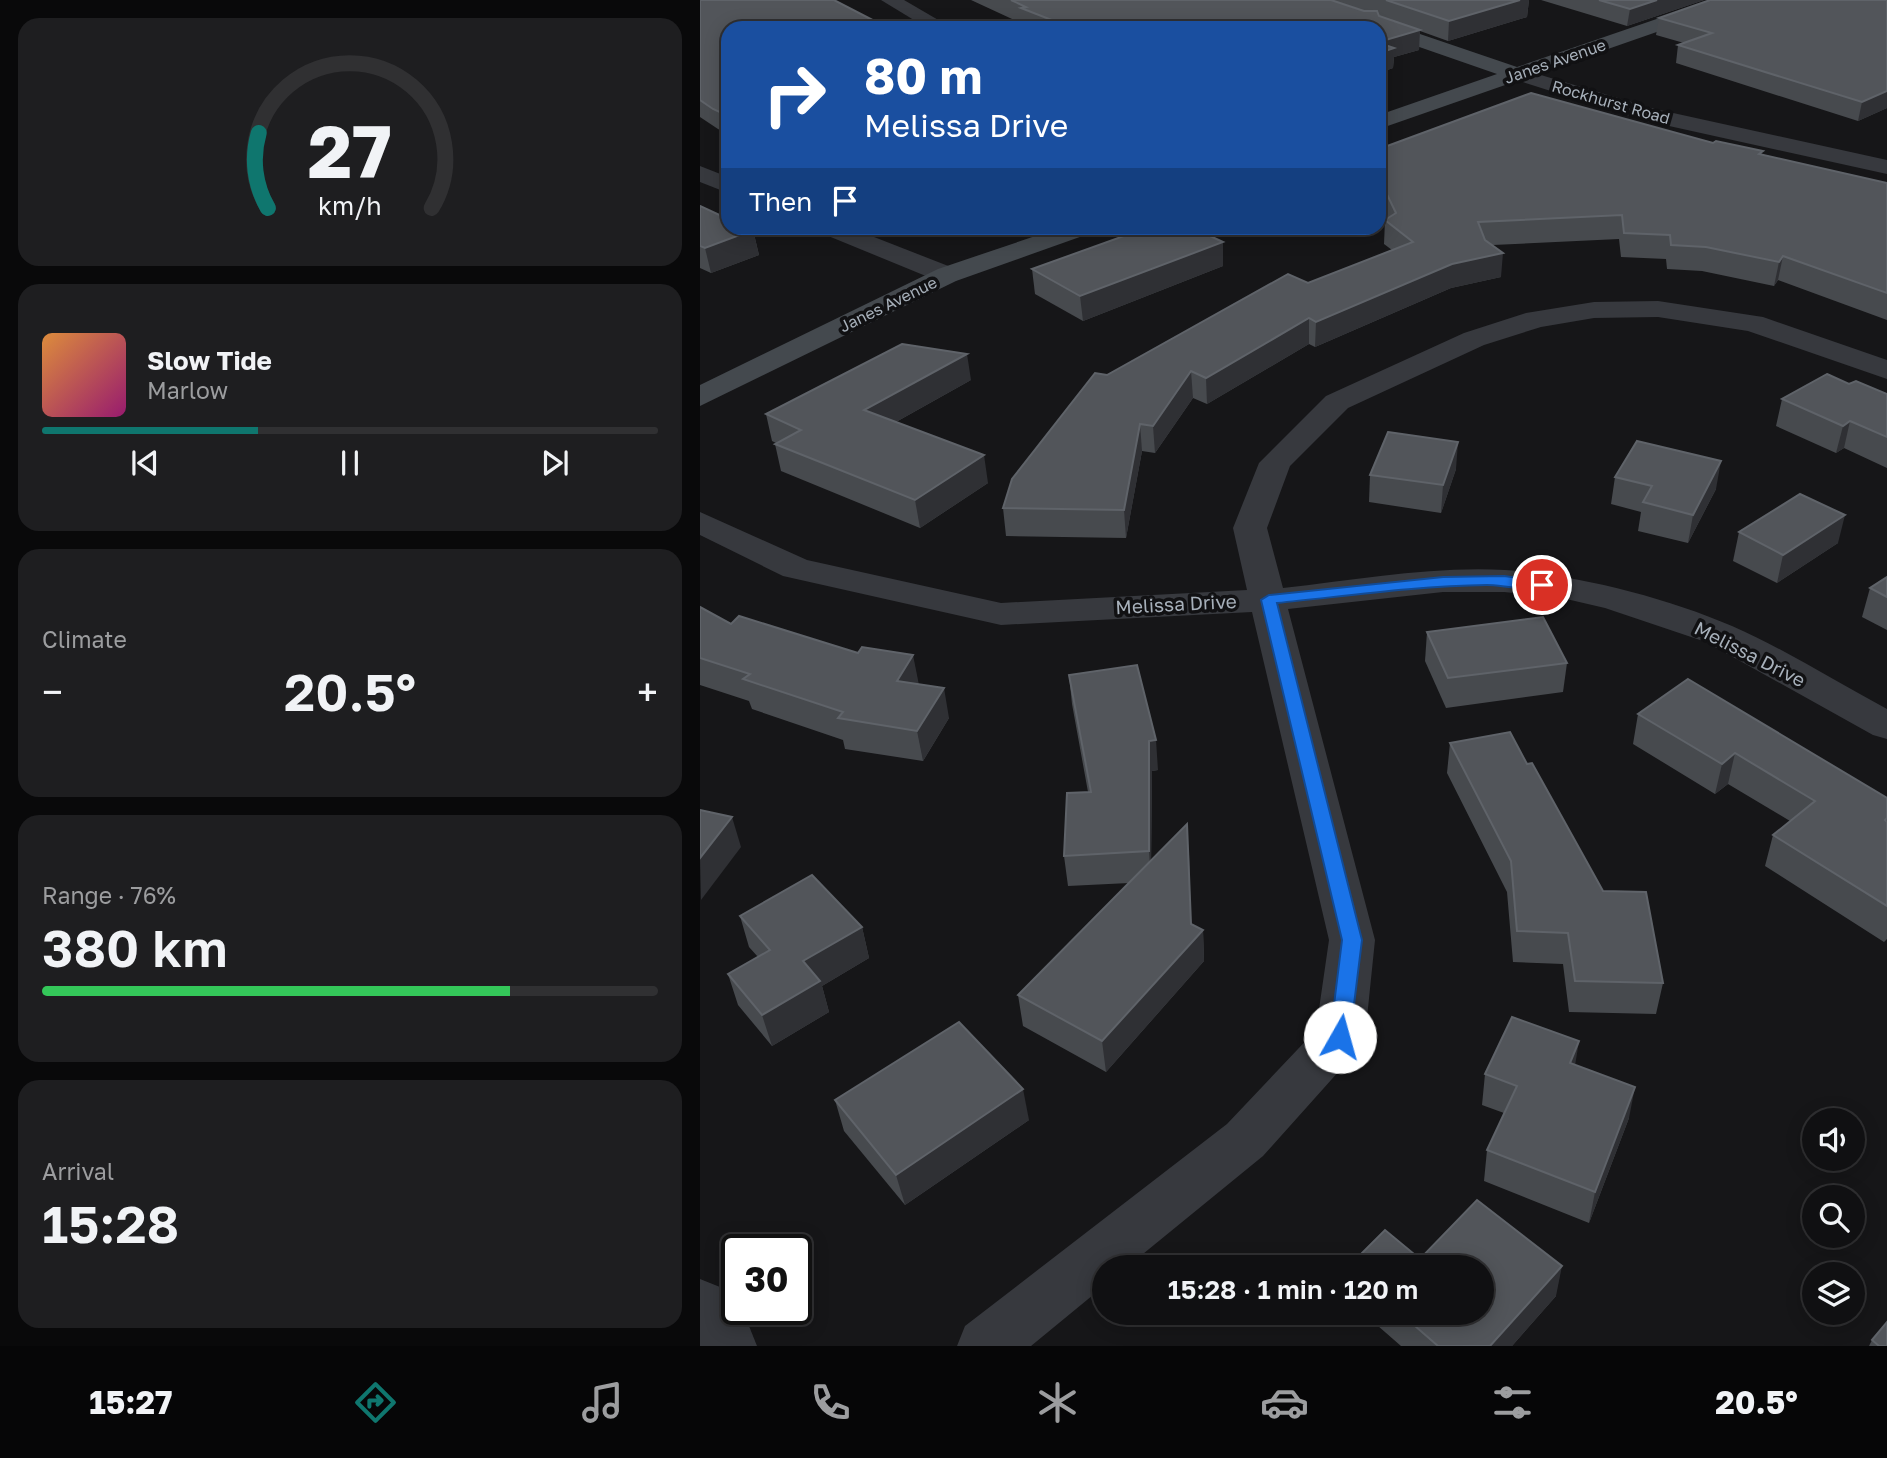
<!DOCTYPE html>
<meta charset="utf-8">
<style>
body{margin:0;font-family:"Golos Text",sans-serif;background:#1e1e20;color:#f1f3f6;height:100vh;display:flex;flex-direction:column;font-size:26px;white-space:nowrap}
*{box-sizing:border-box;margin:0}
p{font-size:23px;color:#9c9d9f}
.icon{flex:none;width:38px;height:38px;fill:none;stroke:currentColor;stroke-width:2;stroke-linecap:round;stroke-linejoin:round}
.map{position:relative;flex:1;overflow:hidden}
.drawer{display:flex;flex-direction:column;gap:18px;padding:18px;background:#09090a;width:700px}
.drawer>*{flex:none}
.banner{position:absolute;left:21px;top:21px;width:665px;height:214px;border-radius:21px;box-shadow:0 4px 18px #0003,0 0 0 2px #303032;background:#1a4fa0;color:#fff;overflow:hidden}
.tools{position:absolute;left:1102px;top:1108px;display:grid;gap:14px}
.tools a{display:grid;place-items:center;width:63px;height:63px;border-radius:50%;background:#101012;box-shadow:0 4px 18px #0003,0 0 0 2px #303032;font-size:35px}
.speed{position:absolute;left:21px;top:1234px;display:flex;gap:14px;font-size:35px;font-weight:700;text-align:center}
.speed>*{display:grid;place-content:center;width:91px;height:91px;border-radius:50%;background:#101012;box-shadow:0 4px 18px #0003,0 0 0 2px #303032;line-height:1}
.speed .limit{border:4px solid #111;border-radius:10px;background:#fff;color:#111}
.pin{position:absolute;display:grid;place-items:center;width:60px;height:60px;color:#fff;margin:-30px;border:4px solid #fff;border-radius:50%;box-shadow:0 2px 7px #0007}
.me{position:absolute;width:77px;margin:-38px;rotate:7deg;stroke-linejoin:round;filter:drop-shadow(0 0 5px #0008)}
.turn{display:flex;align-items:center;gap:24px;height:147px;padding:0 28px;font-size:32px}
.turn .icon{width:91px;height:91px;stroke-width:2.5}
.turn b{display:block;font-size:49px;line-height:60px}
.then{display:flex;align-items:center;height:66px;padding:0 28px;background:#0003;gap:14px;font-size:26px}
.big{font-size:52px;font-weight:600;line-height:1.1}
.drawer .widget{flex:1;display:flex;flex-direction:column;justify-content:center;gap:10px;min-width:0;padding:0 24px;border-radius:21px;background:#1e1e20}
.drawer .dial{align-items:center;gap:0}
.dial svg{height:182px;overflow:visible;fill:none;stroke:#303032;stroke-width:7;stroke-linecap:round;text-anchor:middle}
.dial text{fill:#f1f3f6;stroke:none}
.song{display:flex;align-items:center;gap:21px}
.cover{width:84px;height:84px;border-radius:10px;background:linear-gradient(135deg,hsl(30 70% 55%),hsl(320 70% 35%))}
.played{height:7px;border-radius:4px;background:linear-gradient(90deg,#0f766e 35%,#303032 35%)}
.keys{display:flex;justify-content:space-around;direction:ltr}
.heat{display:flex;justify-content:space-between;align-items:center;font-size:38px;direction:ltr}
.charge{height:10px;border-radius:5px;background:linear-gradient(90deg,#34c759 76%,#303032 0)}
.trip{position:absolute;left:392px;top:1255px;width:402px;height:70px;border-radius:35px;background:#101012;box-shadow:0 4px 18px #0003,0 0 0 2px #303032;font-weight:600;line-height:70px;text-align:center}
.tabs{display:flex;height:112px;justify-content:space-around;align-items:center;background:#060607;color:#9c9d9f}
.tabs .icon{width:49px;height:49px}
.tabs .selected{color:#0f766e}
.tabs b{font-size:32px;color:#f1f3f6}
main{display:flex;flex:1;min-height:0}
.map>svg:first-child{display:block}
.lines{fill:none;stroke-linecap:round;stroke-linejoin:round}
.street{fill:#37393e;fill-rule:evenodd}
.secondary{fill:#44494e;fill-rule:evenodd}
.wall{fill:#474a4e}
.shaded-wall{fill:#2f3034}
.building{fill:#52555a;stroke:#5f6369;stroke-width:2}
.route{fill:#1a73e8;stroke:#114b97;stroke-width:2}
.labels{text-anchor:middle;stroke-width:7;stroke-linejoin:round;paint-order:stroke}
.far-street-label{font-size:16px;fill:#a7b0ba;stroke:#111113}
.street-label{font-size:19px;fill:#a7b0ba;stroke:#111113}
</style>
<main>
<section class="drawer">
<div class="widget dial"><svg viewBox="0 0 100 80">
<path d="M14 69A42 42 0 1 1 86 69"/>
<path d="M14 69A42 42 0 0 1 10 36" stroke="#0f766e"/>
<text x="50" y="56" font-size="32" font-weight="700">27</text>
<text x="50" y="72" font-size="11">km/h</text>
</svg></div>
<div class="widget">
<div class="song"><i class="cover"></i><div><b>Slow Tide</b><p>Marlow</p></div></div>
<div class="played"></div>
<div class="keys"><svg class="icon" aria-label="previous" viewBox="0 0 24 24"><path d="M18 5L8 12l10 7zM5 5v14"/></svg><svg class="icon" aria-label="pause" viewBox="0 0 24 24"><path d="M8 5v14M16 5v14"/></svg><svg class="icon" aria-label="next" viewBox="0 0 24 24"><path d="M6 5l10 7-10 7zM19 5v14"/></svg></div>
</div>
<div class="widget"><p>Climate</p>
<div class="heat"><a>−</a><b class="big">20.5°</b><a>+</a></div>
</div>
<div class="widget"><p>Range · 76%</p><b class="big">380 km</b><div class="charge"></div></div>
<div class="widget"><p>Arrival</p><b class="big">15:28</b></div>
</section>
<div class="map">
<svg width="1187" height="1346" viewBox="0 0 1187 1346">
<rect width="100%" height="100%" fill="#161618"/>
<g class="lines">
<g class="street">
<path d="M181,0H204L252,28H227Z"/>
<path d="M817,68L955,109L1187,160V174L942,120L810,78L807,74L810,70Z"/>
<path d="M0,166L28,177V193L0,182Z"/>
<path d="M117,228H151L256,269L260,275L256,281H238L121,233Z"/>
<path d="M958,301L1063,317L1187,360V379L1048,331L958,317L894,318L841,327L784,345L648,408L590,466L567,528L583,588C656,580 732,566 805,570C878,575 965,597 1032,626C1085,649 1136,682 1187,709V739L1173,735L1006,642L905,608L862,598L804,592H743L588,609L675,940L665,1037L657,1051L563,1156L427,1267H404V1286L331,1346H257L265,1326L527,1124L616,1030L629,940L552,612L301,625L83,576L0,535V512L107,560L301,603L547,590L533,528L559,463L626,396L764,333L826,313L894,302Z"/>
<path d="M0,1279L20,1287L49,1326L57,1346H0Z"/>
</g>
<g class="secondary">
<path d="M593,0H620L817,67L1012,0H1039L1037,4L679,129V115L797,74L679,33V28H664L595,4Z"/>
<path d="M359,228H395L391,233L256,281L0,406V385L238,269Z"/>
</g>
</g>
<g class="wall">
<path d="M0,0L28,28V134L18,129L0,117Z"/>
<path d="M271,0H829L827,17L748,41L720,31L719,50L694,57L693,68L679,73V28H324L323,24Z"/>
<path d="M841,0H1004L927,26Z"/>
<path d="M1187,0V108L1158,121L976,63L978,45L984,43L956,35L959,18Z"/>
<path d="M1013,143L1187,183V320L1078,280L1074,286L1002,271L967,269L966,259L921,257L919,239L793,245L801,277L751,288L615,347L609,344L507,404L493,398L455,453L442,451L426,538L306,536L303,508L407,375L608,283L692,250L684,244L685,220L687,219L679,203V149Z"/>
<path d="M0,206L53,230L59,255L11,273L0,268Z"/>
<path d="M523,242V266L383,321L335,294L332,269Z"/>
<path d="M271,380L196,422L288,483L220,528L81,471L75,444L76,443L72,441L66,414Z"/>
<path d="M1149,384L1187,394V468L1144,448L1136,453L1076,426L1082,399Z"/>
<path d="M756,469L741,513L669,502L670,475Z"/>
<path d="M915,477L1016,489L988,543L938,531L941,512L911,504Z"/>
<path d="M1039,532L1138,543L1077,583L1033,561Z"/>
<path d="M1187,577V630L1162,617L1170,588Z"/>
<path d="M0,607L31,624L219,684L249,718L223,761L145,749L143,740L52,709L49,701L0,685Z"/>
<path d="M727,632L867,663L863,692L746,708L725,661Z"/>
<path d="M369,675L458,770L452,771L451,860L489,854L491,925L503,930L504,961L406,1072L323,1026L318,995L429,883L368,886L364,856L388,792L372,704Z"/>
<path d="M938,714L1187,798V939L1184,942L1065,866L1073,835L1090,821L1028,784L1015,794L933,744Z"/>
<path d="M750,743L827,764L903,891L963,983L956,1014L869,1012L863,964L813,962L807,892L747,773Z"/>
<path d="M40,916L162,927L169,958L122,986L129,1012L72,1046L38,1005L28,974L58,957L49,947Z"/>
<path d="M875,1065L929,1118L889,1223L784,1181L787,1150L804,1113L782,1105L785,1074Z"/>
<path d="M135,1100L329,1120L205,1205L144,1131Z"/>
<path d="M720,1259L856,1296L812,1346H701L662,1312H782Z"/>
<path d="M1172,1340L1187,1346H1169Z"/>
</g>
<g class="shaded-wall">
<path d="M820,0H829L827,17L748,41L749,21Z"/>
<path d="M957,0H1004L927,26L930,9Z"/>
<path d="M720,30L719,50L694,57L693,68L679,73V42Z"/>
<path d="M1187,91V108L1158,121L1162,102Z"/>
<path d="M53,230L59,255L11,273L5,248Z"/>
<path d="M523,242V266L383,321L380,296Z"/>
<path d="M803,253L801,277L751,288L615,347L616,322L752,264Z"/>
<path d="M1083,256L1078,280L1074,286L1079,262Z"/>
<path d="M609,318V344L507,404L506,378Z"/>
<path d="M267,354L271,380L169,437L164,410Z"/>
<path d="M491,371L493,398L455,453L453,426Z"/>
<path d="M1150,421L1144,448L1136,453L1143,426Z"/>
<path d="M440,424L442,451L426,538L424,510Z"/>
<path d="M758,442L756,469L741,513L743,485Z"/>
<path d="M284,455L288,483L220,528L215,500Z"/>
<path d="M1021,461L1016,489L988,543L993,515Z"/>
<path d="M1145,515L1138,543L1077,583L1083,555Z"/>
<path d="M213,655L219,685L197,681Z"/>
<path d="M244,688L249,718L223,761L217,731Z"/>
<path d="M456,740L458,770L452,771L451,882L449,851V741Z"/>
<path d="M1035,753L1028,784L1015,794L1022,764Z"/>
<path d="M32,817L41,847L1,900L0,858Z"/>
<path d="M487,824L492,942L503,930L504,961L406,1072L402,1041Z"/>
<path d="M162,927L169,958L122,986L129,1012L72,1046L62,1015L103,961Z"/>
<path d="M879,1041L874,1072L870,1063Z"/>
<path d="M935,1087L929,1118L889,1223L895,1192Z"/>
<path d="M323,1089L329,1120L205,1205L196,1175Z"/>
<path d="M862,1266L856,1296L812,1346H790Z"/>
</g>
<g class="building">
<path d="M0,0H134L188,28H28V116L13,109L0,100Z"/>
<path d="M311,0H631L664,11H677L679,16L720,30L679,42V28H372L321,8L326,7Z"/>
<path d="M686,0H820L749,21Z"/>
<path d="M899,0H957L930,9Z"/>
<path d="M1010,0H1187V91L1162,102L978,45L1012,33L959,18Z"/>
<path d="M679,43L694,48L679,53Z"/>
<path d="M831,93L1013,143L1016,141L1063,151L1059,154L1187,183V293L1083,256L1079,262L1006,247L971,245L970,235L924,233L922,215L778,222L785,240L803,253L752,264L616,322L609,318L506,378L491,371L453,426L440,424L424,510L303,508L312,479L395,373L407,375L588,274L608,283L713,242L685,220L696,213L679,178V149Z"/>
<path d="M0,206L28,219V228H47L53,230L5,248L0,246Z"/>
<path d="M446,228H493L523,242L380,296L332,269Z"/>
<path d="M202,344L267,354L164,410L284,455L215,500L75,444L101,430L66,414Z"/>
<path d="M1127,374L1149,384L1156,381L1187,394V437L1150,421L1143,426L1082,399Z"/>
<path d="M688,432L758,442L743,485L670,475Z"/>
<path d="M937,441L1021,461L993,515L943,502L952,486L915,477Z"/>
<path d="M1100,494L1145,515L1083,555L1039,532Z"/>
<path d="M1187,577V597L1170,588Z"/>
<path d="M0,607L31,624L39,616L158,653L162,647L213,655L197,681L244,688L217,731L138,718L143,712L43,679L50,674L0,658Z"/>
<path d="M843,617L867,663L748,678L727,632Z"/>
<path d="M437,665L456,740L449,741V851L364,856L367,793L391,792L369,675Z"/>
<path d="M988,679L1187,798V818L1185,820L1187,822V906L1073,835L1115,801L1035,753L1022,764L938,714Z"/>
<path d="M810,732L827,764L832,763L903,891L946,892L963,983L875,981L868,933L817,931L811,861L750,743Z"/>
<path d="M0,810L32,817L0,858Z"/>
<path d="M487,824L491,924L503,930L402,1041L318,995Z"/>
<path d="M112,875L162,927L103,961L120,981L62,1015L28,974L70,950L40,916Z"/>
<path d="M812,1017L879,1041L870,1063L935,1087L895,1192L787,1150L817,1086L785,1074Z"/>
<path d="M259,1022L323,1089L196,1175L135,1100Z"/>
<path d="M777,1200L862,1266L790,1346H738L699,1312H782V1267H648L685,1230L720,1259Z"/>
<path d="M1187,1322V1346H1179L1172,1340Z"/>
</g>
<path class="route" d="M804,576L842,581L850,585C842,593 801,585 787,585C717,586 647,596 577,603L662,940L650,1037L647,1043H633L630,1037L642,940L561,600L569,595L743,577Z"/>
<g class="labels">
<g class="far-street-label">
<text transform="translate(855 61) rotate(-19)" y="6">Janes Avenue</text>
<text transform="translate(911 102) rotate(16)" y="6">Rockhurst Road</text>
<text transform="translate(188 304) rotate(-26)" y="6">Janes Avenue</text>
</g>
<g class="street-label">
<text transform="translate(476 604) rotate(-3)" y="7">Melissa Drive</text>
<text transform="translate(1050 654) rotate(27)" y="7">Melissa Drive</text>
</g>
</g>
</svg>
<div class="tools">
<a><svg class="icon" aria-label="sound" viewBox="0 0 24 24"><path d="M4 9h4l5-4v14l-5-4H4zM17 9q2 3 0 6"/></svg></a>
<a><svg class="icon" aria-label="search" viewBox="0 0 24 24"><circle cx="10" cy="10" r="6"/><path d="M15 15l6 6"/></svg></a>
<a><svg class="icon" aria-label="layers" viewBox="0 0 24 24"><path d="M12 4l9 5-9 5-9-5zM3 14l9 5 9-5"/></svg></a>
</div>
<div class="speed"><div class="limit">30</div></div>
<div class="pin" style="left:842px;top:585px;background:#d93025"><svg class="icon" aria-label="arrive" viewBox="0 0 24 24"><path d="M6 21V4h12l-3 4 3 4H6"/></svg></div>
<svg class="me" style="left:640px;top:1037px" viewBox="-20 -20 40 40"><circle r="19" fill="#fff"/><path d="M0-13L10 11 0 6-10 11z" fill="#1a73e8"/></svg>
<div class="trip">15:28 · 1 min · 120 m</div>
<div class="banner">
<div class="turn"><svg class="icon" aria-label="right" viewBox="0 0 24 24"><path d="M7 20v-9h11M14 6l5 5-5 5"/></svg><div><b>80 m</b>Melissa Drive</div></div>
<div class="then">Then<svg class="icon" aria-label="arrive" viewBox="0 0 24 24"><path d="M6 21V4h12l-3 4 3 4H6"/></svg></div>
</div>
</div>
</main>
<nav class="tabs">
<b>15:27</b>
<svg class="icon selected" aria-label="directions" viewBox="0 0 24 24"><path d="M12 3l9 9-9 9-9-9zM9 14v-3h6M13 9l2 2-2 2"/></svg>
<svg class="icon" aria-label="music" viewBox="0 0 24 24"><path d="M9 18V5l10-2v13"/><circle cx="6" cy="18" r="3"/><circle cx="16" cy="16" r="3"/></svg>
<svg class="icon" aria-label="phone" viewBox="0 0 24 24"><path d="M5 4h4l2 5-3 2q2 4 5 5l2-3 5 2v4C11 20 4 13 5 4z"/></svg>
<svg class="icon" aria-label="climate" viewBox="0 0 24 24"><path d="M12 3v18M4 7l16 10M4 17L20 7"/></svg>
<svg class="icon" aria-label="car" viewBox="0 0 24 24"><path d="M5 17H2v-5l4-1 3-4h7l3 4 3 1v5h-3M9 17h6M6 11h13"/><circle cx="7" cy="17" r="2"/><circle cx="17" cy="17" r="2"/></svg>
<svg class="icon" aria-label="filters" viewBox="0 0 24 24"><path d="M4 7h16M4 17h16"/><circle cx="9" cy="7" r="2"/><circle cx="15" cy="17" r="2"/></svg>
<b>20.5°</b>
</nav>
